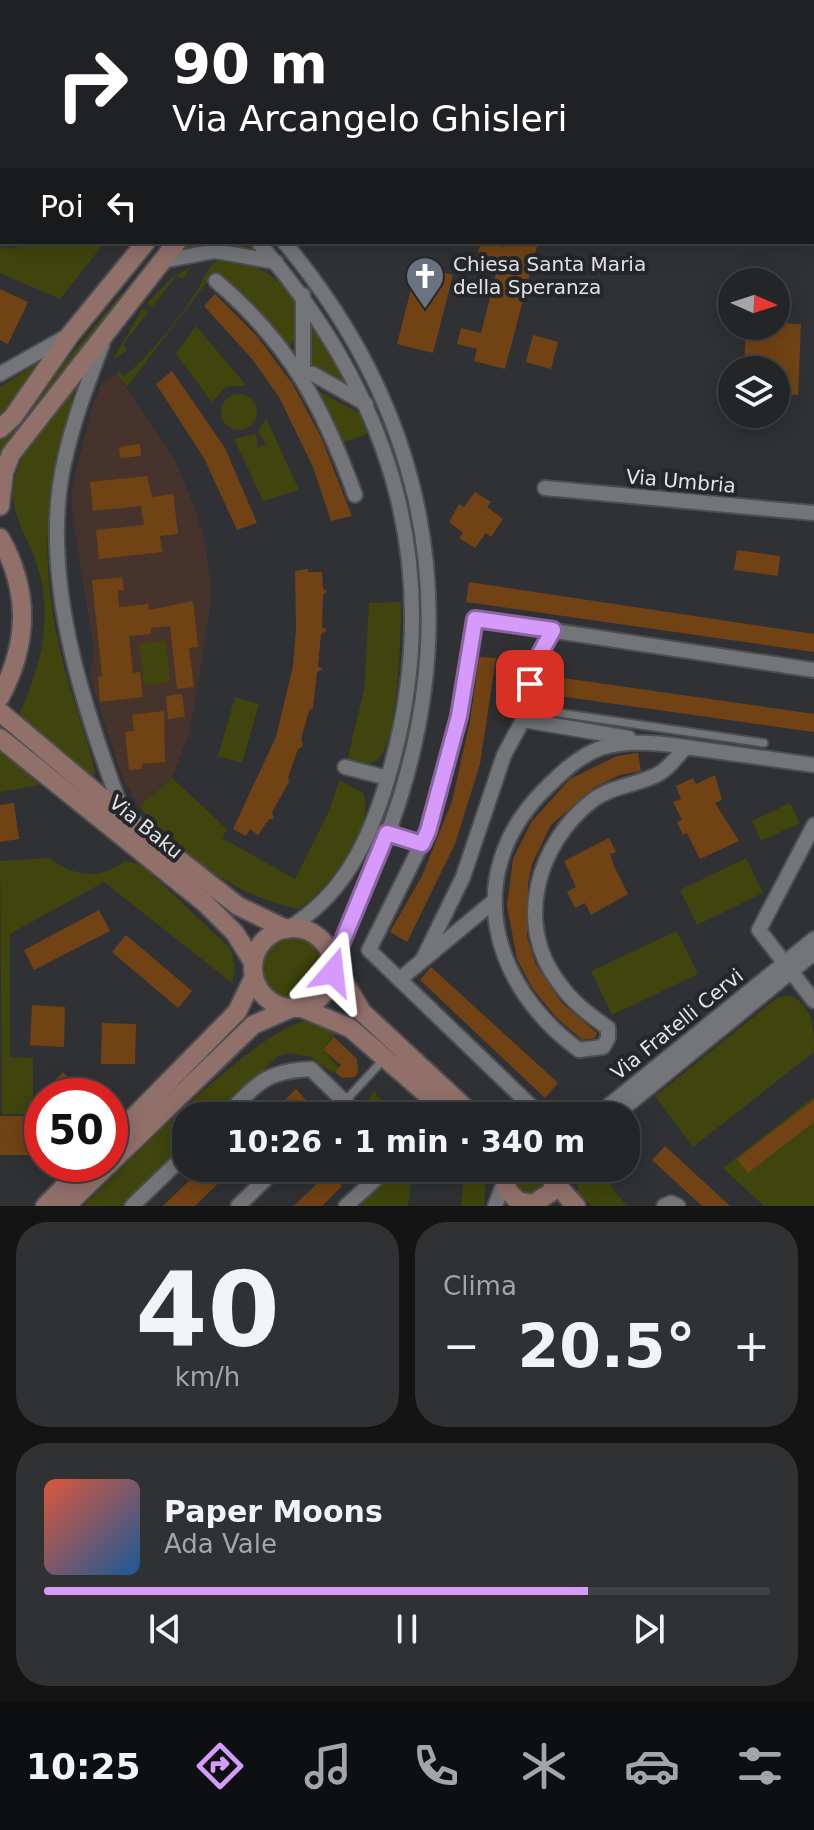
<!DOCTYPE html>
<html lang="it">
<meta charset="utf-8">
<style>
body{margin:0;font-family:"DejaVu Sans",sans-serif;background:#303133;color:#f1f3f6;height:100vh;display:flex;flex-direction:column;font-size:30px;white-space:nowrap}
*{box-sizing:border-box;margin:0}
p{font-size:26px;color:#a3a5a7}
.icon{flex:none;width:44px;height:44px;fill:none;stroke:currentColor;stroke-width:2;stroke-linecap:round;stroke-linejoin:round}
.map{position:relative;height:1206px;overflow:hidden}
.panel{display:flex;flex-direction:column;gap:16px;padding:16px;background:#141415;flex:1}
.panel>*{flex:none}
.top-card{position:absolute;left:0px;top:0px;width:814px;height:244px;box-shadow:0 4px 20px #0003,0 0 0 2px #414244;background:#202124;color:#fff;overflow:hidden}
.needle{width:52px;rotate:93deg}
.tools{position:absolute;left:718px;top:268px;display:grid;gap:16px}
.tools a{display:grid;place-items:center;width:72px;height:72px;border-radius:50%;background:#242527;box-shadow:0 4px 20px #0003,0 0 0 2px #414244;font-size:40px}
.speed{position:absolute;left:24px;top:1078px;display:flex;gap:16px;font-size:40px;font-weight:700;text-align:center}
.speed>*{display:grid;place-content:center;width:104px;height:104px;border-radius:50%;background:#242527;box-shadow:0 4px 20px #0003,0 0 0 2px #414244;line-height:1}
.speed .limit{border:12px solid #d22;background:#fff;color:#111}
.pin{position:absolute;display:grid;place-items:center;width:68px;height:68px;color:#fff;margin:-34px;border-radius:16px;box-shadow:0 4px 12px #0006}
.me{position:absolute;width:88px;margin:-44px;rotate:17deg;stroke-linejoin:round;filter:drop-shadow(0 0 6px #0008)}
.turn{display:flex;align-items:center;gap:28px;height:168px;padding:0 40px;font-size:36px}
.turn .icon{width:104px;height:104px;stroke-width:2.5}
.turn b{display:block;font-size:56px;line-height:68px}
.then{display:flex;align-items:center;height:76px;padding:0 40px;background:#0003;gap:16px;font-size:30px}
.big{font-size:60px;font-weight:800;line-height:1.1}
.panel .widget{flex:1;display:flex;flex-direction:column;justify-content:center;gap:12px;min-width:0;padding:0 28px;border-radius:32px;background:#303133}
.panel .dial{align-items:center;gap:0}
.dial b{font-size:104px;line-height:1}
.song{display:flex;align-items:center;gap:24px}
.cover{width:96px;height:96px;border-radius:12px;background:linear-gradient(135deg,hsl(10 70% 55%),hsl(210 70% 35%))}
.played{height:8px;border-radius:4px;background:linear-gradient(90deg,#d69bfa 75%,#414244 75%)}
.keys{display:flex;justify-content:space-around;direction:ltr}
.heat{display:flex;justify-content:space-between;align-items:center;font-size:44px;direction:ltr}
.panel .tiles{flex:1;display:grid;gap:16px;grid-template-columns:1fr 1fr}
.widget:last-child{grid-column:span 2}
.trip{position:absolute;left:172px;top:1102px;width:468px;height:80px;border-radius:32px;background:#242527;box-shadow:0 4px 20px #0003,0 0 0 2px #414244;font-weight:800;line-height:80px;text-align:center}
.tab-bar{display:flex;height:128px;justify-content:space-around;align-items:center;background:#0e0f10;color:#a3a5a7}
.tab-bar .icon{width:56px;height:56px}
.tab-bar .selected{color:#d69bfa}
.tab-bar b{font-size:36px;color:#f1f3f6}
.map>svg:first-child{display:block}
.education{fill:#46342c}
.green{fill:#3f450c}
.building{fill:#714314}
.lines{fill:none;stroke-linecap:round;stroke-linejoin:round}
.lane-casing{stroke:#4d4e51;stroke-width:11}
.street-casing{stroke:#4d4e51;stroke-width:18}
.secondary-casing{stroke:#4d4e51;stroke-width:22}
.lane{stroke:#747579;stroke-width:7}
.street{stroke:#747579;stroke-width:14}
.secondary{stroke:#92706a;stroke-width:18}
.route-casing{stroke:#8b65a2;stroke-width:20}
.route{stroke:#d69bfa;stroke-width:14}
.labels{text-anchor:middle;stroke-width:8;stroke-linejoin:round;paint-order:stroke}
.poi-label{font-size:20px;fill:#e3e4e6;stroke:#26272a;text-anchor:start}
.street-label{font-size:20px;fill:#e3e4e6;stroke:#26272a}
</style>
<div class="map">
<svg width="814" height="1206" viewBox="0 0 814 1206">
<rect width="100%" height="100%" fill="#303134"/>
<path class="education" d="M117,374L174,459L194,506L205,542L211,589L209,616L190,731L172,778L139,806L121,774L90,677L94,650L72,511V488L92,407L102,382Z"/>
<g class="green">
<path d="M28,0H149V2Z"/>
<path d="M91,242H105L60,299L0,273V247L16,248L17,243L70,246Z"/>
<path d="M186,242H251L252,245L248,248L220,244L187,250Z"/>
<path d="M220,259C265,260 323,302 288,350L252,304L219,274L209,285L206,283L127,387L117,374L119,371L124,376C151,355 180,318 198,289C205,277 207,266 220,259Z"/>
<path d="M190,267L183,279L176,276L152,307L147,303L172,278Z"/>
<path d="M121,294L125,297L0,463V441Z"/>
<path d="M143,308L148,312L123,345L127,350L112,361Z"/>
<path d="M308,319L349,389L307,363Z"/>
<path d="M196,326L246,385L226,387L212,402L176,354Z"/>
<path d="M47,357L0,418V387Z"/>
<path d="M76,385C47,488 36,555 63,662C72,699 87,735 95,773L91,779L19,715C41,666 54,618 37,565C29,539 8,512 14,483C22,444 52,414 76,385Z"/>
<path d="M313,388L359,413L367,434L340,444Z"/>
<circle cx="239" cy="412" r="18"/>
<path d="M266,418L299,490L263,501L234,439L256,434L258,448L266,444L258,432Z"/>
<path d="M401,602C401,631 399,744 377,760C367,767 358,764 347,761L364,690L369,603Z"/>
<path d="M166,641L170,682L144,685L139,644Z"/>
<path d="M235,697L259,704L242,763L218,756Z"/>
<path d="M0,749L40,785L0,792Z"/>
<path d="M172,778L227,829L222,838L295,879L330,809L339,780L363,793C377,829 327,889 299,909C240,899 176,852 139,806Z"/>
<path d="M790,803L800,823L761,841L752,821Z"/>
<path d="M48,858C75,876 98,881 125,861L142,865L231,949L235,969L232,983L104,882L10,934V1057L33,1058V1114H2L0,861Z"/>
<path d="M746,858L763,893L697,925L680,890Z"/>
<path d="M677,931L698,974L612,1015L591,971Z"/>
<circle cx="293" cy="966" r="31"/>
<path d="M789,995C814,1005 814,1029 814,1052L693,1147L655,1096L777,998Z"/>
<path d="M305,1021L322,1023L335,1033L323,1050L339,1068L332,1073L311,1057L288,1053L277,1057L216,1116H186V1145L123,1206H83C129,1163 251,1033 305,1021Z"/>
<path d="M374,1091L393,1116H369L363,1107Z"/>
<path d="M814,1097V1206H764L723,1168Z"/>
<path d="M391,1168H413L408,1206H359Z"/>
<path d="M465,1168H483L486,1173L484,1206H461Z"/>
<path d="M512,1168H548L550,1182L538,1196H520L510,1174Z"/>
<path d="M577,1168H597L612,1178L610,1186L627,1206H592L578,1194Z"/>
</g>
<g class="building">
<path d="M481,242L503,247L505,242H538L505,369L474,361L477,349L457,344L461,328L481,333L499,263L477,257Z"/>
<path d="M417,266L453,275L433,353L397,344Z"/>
<path d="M0,289L28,302L8,344L0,340Z"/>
<path d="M215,294L256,335L292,383L321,437L352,516L331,521L313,467L279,397L253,360L204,306Z"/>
<path d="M776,323L801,324L798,395L776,394V370H744L746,326H776Z"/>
<path d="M533,335L558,342L551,369L526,362Z"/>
<path d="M172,371L225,448L257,523L237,530L204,458L156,384Z"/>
<path d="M140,444L141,456L120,458L119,447Z"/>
<path d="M147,476L152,497L173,494L178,534L160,536L162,552L99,559L96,530L144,525L141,506L93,511L90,482Z"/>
<path d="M475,492L491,502L487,507L503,519L491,537L486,533L475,548L459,538L463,533L449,522L459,504L464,507Z"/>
<path d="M737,550L780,556L778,576L734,570Z"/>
<path d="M308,569V572H322L323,588L327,592L323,595L322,627L327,630L321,634L318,666L323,669L317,672L313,708L309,711L301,739L303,746L298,749L288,777L289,782L272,812L274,819H269L258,835L250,829L246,836L233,829L276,737L293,666L296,629L295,571Z"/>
<path d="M122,577L124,590H118L119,607L148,604L149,610L193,601L198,647L189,648L194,687L177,689L170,626L151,628V634L129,636L133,673L140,672L143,697L100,702L98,677L102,676L92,580Z"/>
<path d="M469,582L814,634V652L466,602Z"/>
<path d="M479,657L496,658L480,764L455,844L407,942L390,932L422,876L452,801L470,721Z"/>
<path d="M549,676L814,714V732L545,694Z"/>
<path d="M182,694L185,717L168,719L166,696Z"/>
<path d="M164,711L165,762L142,764V769L129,770L125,732L134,731L132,715Z"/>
<path d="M638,753L641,771L620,775L595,787L551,825L532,864L528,884L527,936L535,963L562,1003L597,1033L595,1038L582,1040L556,1017L533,989L517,959L507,906L513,859L532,821L570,779L617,756Z"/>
<path d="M715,775L722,800L715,803L739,841L700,859L687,833L683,835L677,822L682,820L673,802L681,799L676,786L693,778L696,784Z"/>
<path d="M14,803L19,839L0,842V805Z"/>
<path d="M609,838L616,852L610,854L614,866L628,894L591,915L585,903L575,908L567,892L576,887L564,861Z"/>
<path d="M99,910L110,931L34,970L24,950Z"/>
<path d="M126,935L192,991L178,1008L112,952Z"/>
<path d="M431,967L558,1083L545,1098L420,980Z"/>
<path d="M32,1005L65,1007L64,1047L30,1045Z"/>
<path d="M102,1023L136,1024L135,1064H101Z"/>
<path d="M334,1037L357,1059L358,1072L355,1077L342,1078L335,1072L341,1065L323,1050Z"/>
<path d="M63,1072L86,1096H55V1080Z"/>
<path d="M296,1089L310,1104L298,1116H268Z"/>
<path d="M814,1100V1122L748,1173L737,1159Z"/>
<rect x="0" y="1116" width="32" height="39"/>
<path d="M665,1146L730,1206H702L652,1160Z"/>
<path d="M202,1168H234L195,1206H163Z"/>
<path d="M333,1168H346L335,1179L342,1186L322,1206H294Z"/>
</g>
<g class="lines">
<defs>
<g id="lane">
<path d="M525,708L764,743"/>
<path d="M346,1100L385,1058"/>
</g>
<g id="street">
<path d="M385,2V0"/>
<path d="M594,2V0"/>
<path d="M615,2L616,0"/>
<path d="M812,17L814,16"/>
<path d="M258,242C395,400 448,577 387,781C369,841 344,894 289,928"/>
<path d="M284,242C419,403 463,593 401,795C383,853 356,908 333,964"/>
<path d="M163,261L215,251L276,262"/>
<path d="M216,281C289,343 323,406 355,495"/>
<path d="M102,345C85,390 67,437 60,485C45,596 86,714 124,816"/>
<path d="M298,370L303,366V295"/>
<path d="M0,374L69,335"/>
<path d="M302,374H313L366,404"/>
<path d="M545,488L814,513"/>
<path d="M523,720L629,738"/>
<path d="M686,747C678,755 670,767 660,773C640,785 613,785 593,800C538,842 513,924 559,983C572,1002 590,1015 608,1028V1038L603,1047L579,1050C491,986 461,876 542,792C559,775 578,756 601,748C625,740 661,743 686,747L814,765"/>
<path d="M345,767L388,778"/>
<path d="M814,825L759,930L814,1001"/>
<path d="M387,833L422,844"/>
<path d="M423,959L463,877L504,755L523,720L533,666L553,630"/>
<path d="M400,979L494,901"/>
<path d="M532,1107L369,950L428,831L459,716L475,619L814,670"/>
<path d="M225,1116C258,1084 264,1071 311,1069L359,1116"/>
<path d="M330,1116L346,1100"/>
<path d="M596,1116L814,939"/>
<path d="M614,1116L814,953"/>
<path d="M132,1206L186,1154"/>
<path d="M238,1206L277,1168"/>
<path d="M346,1206L378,1177L382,1168"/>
<path d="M495,1206L504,1183"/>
<path d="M664,1206L671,1203L678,1206"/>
</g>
<g id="secondary">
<path d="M311,2L312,0"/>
<path d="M336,2L337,0"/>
<path d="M0,429L13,417L70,335L146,242"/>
<path d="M0,506L4,472L11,454L177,242"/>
<path d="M0,538C30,591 29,643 0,697"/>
<path d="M0,712L132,823L238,906L286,929"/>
<path d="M0,738L205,903L235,933L253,962"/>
<circle cx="293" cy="968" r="40"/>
<path d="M333,964L362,1012L474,1116"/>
<path d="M302,1008L350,1028L452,1116"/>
<path d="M110,1141L237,1012L254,977"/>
<path d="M506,1168L507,1190L518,1201L533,1204L553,1191L554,1168"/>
<path d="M555,1183L576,1206"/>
<path d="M45,1206L87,1164"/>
<path d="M66,1206L253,1025L289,1009"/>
</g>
</defs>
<use href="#lane" class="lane-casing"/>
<use href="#street" class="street-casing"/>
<use href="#secondary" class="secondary-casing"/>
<use href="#lane" class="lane"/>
<use href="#street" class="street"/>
<use href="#secondary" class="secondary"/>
</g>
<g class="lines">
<defs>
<path id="route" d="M333,972V964L387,833L422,844L428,831L459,716L475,619L553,630L533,666L530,684"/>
</defs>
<use href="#route" class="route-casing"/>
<use href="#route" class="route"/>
</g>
<defs>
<symbol id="church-pin" viewBox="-11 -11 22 30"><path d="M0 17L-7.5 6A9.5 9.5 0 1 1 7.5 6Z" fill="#6b7280" stroke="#26272a"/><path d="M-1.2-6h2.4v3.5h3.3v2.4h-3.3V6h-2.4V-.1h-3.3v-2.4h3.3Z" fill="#fff"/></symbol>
</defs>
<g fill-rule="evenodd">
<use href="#church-pin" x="403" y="254" width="44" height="60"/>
</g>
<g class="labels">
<g class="poi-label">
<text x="453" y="271">Chiesa Santa Maria<tspan x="453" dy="23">della Speranza</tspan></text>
</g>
<g class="street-label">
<text transform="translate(681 481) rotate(5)" y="7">Via Umbria</text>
<text transform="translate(146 827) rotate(39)" y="7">Via Baku</text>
<text transform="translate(677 1024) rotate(-39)" y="7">Via Fratelli Cervi</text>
</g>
</g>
</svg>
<div class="tools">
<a><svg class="needle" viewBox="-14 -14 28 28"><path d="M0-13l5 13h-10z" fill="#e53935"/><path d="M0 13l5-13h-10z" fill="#a3a5a7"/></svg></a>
<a><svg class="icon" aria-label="layers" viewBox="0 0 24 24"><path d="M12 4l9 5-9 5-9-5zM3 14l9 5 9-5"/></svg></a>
</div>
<div class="speed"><div class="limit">50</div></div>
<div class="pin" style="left:530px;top:684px;background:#d93025"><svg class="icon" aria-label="arrive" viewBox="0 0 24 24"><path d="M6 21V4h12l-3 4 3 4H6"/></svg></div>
<svg class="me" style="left:333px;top:972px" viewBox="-20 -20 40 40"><path d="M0-17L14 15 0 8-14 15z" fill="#d69bfa" stroke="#fff" stroke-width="4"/></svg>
<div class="trip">10:26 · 1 min · 340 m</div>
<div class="top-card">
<div class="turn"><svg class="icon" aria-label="right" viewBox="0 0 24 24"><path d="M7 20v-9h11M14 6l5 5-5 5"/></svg><div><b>90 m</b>Via Arcangelo Ghisleri</div></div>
<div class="then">Poi<svg class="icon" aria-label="left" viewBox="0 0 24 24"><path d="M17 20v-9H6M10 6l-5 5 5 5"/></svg></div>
</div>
</div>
<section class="panel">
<div class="tiles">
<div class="widget dial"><b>40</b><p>km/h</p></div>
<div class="widget"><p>Clima</p>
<div class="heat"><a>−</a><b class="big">20.5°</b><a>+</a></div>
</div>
<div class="widget">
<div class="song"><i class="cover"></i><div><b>Paper Moons</b><p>Ada Vale</p></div></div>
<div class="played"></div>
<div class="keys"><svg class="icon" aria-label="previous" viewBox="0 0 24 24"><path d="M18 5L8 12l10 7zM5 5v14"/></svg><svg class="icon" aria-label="pause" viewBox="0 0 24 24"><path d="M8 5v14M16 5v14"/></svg><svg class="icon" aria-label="next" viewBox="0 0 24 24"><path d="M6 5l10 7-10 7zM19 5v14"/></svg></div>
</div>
</div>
</section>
<nav class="tab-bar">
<b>10:25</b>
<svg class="icon selected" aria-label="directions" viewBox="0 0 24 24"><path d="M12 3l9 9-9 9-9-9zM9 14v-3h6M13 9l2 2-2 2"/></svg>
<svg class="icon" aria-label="music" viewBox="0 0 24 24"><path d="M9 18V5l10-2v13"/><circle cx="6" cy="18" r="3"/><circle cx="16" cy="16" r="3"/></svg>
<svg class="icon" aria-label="phone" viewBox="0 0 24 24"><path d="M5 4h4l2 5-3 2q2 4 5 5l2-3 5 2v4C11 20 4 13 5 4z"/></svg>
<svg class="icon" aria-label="climate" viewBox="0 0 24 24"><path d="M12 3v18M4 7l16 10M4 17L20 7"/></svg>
<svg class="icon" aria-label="car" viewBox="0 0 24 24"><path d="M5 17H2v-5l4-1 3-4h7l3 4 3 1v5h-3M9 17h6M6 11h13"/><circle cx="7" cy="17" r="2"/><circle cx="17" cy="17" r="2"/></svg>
<svg class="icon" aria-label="filters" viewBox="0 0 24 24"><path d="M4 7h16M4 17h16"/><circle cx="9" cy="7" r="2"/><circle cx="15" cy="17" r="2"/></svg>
</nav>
